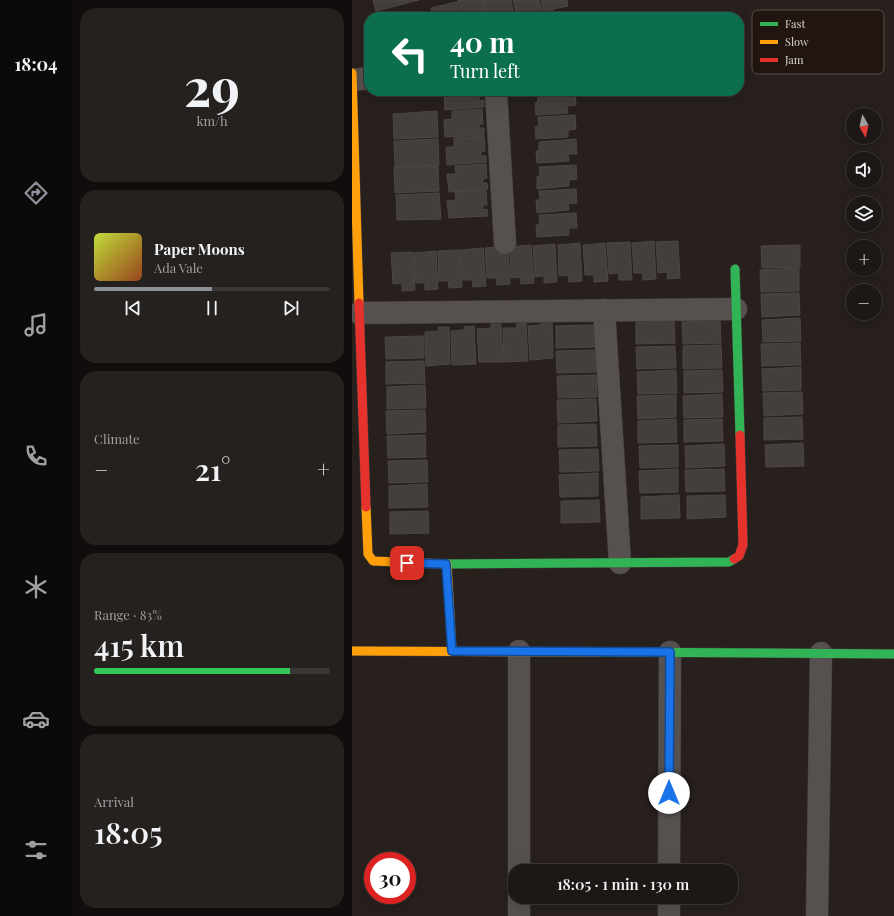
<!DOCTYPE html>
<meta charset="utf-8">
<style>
body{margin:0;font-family:"Playfair Display",serif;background:#25211f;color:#f1f3f6;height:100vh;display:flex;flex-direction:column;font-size:15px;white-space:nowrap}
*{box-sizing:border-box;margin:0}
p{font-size:13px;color:#a0a0a1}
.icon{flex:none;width:22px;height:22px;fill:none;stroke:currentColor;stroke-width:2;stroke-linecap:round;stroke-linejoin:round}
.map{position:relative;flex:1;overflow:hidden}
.side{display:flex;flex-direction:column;gap:8px;padding:8px;background:#100d0c;width:280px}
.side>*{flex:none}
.banner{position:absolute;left:12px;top:12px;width:380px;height:84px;border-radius:16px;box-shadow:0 4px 16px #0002,0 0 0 1px #3b3735;background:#0b6e4f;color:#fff;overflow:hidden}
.needle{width:26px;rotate:172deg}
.buttons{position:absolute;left:494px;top:108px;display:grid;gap:8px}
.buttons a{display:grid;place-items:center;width:36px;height:36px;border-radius:50%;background:#1d1816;box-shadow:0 4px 16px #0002,0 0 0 1px #3b3735;font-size:20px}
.speed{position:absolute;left:12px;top:852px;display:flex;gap:8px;font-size:20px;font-weight:700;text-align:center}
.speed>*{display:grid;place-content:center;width:52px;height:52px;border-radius:50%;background:#1d1816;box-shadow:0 4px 16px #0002,0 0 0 1px #3b3735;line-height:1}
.speed .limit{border:6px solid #d22;background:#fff;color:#111}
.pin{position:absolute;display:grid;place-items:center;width:34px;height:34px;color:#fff;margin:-17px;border-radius:8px;box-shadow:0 2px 6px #0006}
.me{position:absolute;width:44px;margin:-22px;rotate:0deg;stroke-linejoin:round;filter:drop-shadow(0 0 3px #0008)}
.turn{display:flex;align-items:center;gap:14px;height:84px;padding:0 20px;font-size:18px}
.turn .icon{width:52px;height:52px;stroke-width:2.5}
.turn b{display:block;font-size:28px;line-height:34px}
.big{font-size:30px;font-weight:600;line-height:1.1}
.side .tile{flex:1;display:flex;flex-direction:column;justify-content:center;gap:6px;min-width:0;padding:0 14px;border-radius:16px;background:#25211f}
.side .dial{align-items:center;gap:0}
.dial b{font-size:52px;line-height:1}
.song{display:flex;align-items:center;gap:12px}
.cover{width:48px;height:48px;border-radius:6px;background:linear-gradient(135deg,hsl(70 70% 55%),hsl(20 70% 35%))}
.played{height:4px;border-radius:2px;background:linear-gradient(90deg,#8c9099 50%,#3b3735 50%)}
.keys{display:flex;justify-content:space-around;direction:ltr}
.heat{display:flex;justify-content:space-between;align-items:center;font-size:22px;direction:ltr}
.charge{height:6px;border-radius:3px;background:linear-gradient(90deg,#34c759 83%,#3b3735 0)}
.trip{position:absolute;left:156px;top:864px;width:230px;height:40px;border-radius:16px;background:#1d1816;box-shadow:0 4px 16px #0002,0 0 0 1px #3b3735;font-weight:600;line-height:40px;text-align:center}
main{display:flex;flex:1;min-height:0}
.dock{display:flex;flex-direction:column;width:72px;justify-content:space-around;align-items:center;background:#0c0a09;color:#a0a0a1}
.dock .icon{width:28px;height:28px}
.dock .current{color:#8c9099}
.dock b{font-size:18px;color:#f1f3f6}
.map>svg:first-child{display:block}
.building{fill:#443e3c;stroke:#4d4744}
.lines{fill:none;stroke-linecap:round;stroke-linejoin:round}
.street-casing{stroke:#413b39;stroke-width:23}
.fast-casing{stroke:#413b39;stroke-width:10}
.slow-casing{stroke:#413b39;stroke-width:10}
.jam-casing{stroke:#413b39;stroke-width:10}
.street{stroke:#56504e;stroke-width:22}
.fast{stroke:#30b455;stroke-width:9}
.slow{stroke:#ff9f0a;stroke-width:9}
.jam{stroke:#e5322d;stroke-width:9}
.route-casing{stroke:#114b97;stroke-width:10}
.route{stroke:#1a73e8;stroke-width:7}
.key{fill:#211510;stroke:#5a4f4a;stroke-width:1}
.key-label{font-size:11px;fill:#dfd6d2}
</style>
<main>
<nav class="dock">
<b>18:04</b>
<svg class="icon current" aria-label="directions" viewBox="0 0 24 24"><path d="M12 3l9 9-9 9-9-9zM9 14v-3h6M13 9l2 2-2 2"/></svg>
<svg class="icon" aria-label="music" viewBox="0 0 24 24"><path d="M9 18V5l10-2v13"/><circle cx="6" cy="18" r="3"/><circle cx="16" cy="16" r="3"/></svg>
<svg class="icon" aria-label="phone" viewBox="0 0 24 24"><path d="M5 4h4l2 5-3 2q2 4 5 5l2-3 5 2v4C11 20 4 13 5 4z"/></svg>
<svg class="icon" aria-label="climate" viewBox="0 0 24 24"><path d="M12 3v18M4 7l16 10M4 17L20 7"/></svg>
<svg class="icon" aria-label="car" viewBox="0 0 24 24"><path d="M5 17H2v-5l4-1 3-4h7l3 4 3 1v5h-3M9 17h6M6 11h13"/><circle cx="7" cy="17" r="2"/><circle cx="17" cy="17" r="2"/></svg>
<svg class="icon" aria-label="filters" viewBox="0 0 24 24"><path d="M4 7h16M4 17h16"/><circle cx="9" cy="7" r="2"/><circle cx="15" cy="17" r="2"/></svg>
</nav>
<section class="side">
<div class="tile dial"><b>29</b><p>km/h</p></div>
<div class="tile">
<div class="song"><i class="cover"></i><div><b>Paper Moons</b><p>Ada Vale</p></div></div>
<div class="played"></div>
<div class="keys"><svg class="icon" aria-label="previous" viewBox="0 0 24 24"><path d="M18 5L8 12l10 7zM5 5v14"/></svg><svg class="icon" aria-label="pause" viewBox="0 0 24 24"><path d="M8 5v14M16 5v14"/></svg><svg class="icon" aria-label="next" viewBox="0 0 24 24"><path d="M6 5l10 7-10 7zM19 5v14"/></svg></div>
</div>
<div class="tile"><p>Climate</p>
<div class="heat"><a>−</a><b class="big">21°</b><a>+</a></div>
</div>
<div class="tile"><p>Range · 83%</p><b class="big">415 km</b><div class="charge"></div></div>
<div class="tile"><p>Arrival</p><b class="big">18:05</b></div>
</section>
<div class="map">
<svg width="542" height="916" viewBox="0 0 542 916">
<rect width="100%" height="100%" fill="#27201d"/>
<g class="building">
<path d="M21,0H67L24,11Z"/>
<path d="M110,0H131L135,17H109L105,1Z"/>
<path d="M132,0H159L162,17H136Z"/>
<path d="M161,0H187L190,12L175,16L176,17H165Z"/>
<path d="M189,0H215L216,6L201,9L202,11L192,14Z"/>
<path d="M104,2L107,17H81L79,8Z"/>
<path d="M100,91H131V96H127V101L132,100V107L93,110L92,92Z"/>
<path d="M223,91L224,105L215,106L216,113L184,115L183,103L186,102V93Z"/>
<path d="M130,109L131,124H127V128H132V135L93,137L92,120L100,119V111Z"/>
<path d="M85,111L86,137L42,139L41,114Z"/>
<path d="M223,115L224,129L216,130V137L184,139L183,127L187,126L186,117Z"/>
<path d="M132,136L133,151L129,152V156H134V162L95,165L94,147H102V138Z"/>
<path d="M86,139L87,165L43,167L42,141Z"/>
<path d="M224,139L225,154H216L217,161L185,163L184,151H187V142Z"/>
<path d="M134,164L135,178L131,179V183H135L136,189L97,192L95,174H104L103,166Z"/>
<path d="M224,165L225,179L217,180V186L185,189V177L188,176L187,167Z"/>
<path d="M86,166L87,191L43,193L42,167Z"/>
<path d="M224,189L225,203L216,204L217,210L185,213L184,200H188L187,191Z"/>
<path d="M134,190L135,205H131V210L135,209L136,216L97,218L95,201L104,200L103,192Z"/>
<path d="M87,193L89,219L45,220L44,195Z"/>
<path d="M224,213L225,228H217V235L185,237L184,225H188L187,215Z"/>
<path d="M302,241L304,279L291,280L290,273H282L280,243Z"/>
<path d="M326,241L328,278L315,279V272L306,273L304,242Z"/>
<path d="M278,242L280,280H267L266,273L257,274L255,243Z"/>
<path d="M228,243L230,281L217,282L216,275L207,276L206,245Z"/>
<path d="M253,243L256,281L242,282V275H233L231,245Z"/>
<path d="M203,244L205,282L192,283V276L183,277L181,246Z"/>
<path d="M179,245L182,283L169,284L168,277L159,278L158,247Z"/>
<path d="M448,245V267L410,268L409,246Z"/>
<path d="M156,246L158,284L145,285L144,278H135L133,248Z"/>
<path d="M131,248L134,286L121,287L120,280H111L109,250Z"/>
<path d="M108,250L110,287L97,288L96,281H87L86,251Z"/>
<path d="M84,251L86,289L73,290V283H64L62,253Z"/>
<path d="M61,252L63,290L50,291V283L41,284L39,253Z"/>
<path d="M447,268V291L409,292L408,270Z"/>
<path d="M447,293L448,315L410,317L409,294Z"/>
<path d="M448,318L449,341L411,342L410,320Z"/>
<path d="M368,320L369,343L331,344L330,322Z"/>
<path d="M189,321H200L201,358L178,360L176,326L189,325Z"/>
<path d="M322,321L323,343L284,344V322Z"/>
<path d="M174,323L176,361L152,362L151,328H165L164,324Z"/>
<path d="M139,324H149L151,362H127L125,329L139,328Z"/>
<path d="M242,325L243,347L204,348V326Z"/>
<path d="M122,326L124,364L100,365L99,331L112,330V327Z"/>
<path d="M86,327H97L98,364L74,366L73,332L87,331Z"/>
<path d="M72,336V358L34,359L33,337Z"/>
<path d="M448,343L449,365L410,366L409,344Z"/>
<path d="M369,345L370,368L331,369V346Z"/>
<path d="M323,346L324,368L285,369L284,347Z"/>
<path d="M243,350L244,372L205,373L204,351Z"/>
<path d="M72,361L73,383L34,384V362Z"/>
<path d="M449,367V390L411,391L410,369Z"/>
<path d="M324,370L325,393L286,394L285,372Z"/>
<path d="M370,370L371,392L332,393V371Z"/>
<path d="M244,375L245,397L206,398L205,376Z"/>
<path d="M73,385L74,408L35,409V387Z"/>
<path d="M450,392L451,414L412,416L411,393Z"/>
<path d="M370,394L371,417L332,418L331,396Z"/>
<path d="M324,395V417L286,419L285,396Z"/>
<path d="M244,399L245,421L206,423L205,400Z"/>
<path d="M73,410L74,432L35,434L34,411Z"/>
<path d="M450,417L451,439L412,440V418Z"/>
<path d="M324,419L325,442L286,443V421Z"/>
<path d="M370,419L371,441L332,442V420Z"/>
<path d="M244,424L245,446L206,447V425Z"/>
<path d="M73,435L74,457L36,458L35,436Z"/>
<path d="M451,443L452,466L414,467L413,445Z"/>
<path d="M372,444L373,466L334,468L333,446Z"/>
<path d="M326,445V467L288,468L287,446Z"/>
<path d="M246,449L247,471L208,472L207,450Z"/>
<path d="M75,460L76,482L37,483L36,461Z"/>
<path d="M326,469V492L288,493L287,471Z"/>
<path d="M372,469L373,491L334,492L333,470Z"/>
<path d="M246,473V496L208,497L207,475Z"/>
<path d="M75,484L76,507L37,508V486Z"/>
<path d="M327,495L328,518L289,519V497Z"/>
<path d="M373,495L374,517L335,519V496Z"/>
<path d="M247,500L248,522L209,523V501Z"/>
<path d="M76,511L77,533L38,534V512Z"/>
</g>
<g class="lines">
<defs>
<g id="street">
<path d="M1,80L17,78"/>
<path d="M144,91L153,243"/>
<path d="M252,310L268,563"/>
<path d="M7,313L384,309"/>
<path d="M167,871V651"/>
<path d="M317,871L318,652"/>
<path d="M167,916V897"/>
<path d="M317,916V897"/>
<path d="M465,916L469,653"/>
</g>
<g id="fast">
<path d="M383,269L388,435"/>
<path d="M95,564L377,562L382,559"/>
<path d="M247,652L542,654"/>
</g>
<g id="slow">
<path d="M0,73L7,303"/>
<path d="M14,507L16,554L21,561L95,564L100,651"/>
<path d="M0,651L247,652"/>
</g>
<g id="jam">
<path d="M7,303L14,507"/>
<path d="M382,559L387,556L391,545L388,435"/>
</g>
</defs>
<use href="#street" class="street-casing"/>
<use href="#fast" class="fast-casing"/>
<use href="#slow" class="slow-casing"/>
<use href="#jam" class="jam-casing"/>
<use href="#street" class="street"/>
<use href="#fast" class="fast"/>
<use href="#slow" class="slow"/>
<use href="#jam" class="jam"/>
</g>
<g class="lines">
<defs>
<path id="route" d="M55,563L94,564L100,651L318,652L317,793"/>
</defs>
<use href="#route" class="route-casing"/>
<use href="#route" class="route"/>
</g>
<rect x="400" y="10" width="132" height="64" rx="6" class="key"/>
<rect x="408" y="22" width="18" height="4" fill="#30b455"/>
<rect x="408" y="40" width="18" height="4" fill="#ff9f0a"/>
<rect x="408" y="58" width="18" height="4" fill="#e5322d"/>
<g class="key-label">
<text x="433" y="28">Fast</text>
<text x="433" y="46">Slow</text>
<text x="433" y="64">Jam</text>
</g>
</svg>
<div class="buttons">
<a><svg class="needle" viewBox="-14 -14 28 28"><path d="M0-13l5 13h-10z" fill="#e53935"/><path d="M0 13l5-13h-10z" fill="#a0a0a1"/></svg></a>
<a><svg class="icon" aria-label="sound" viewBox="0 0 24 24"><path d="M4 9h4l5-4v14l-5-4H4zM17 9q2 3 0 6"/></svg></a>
<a><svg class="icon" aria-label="layers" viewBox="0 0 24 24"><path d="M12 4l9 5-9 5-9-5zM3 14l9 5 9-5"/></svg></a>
<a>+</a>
<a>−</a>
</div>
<div class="speed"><div class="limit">30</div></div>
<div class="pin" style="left:55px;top:563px;background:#d93025"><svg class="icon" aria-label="arrive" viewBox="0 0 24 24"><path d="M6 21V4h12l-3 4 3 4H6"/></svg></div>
<svg class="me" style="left:317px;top:793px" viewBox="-20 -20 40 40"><circle r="19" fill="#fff"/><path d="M0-13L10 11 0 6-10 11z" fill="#1a73e8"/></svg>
<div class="trip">18:05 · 1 min · 130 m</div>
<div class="banner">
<div class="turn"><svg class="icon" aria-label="left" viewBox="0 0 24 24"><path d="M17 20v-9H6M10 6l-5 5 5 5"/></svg><div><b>40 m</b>Turn left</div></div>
</div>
</div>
</main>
